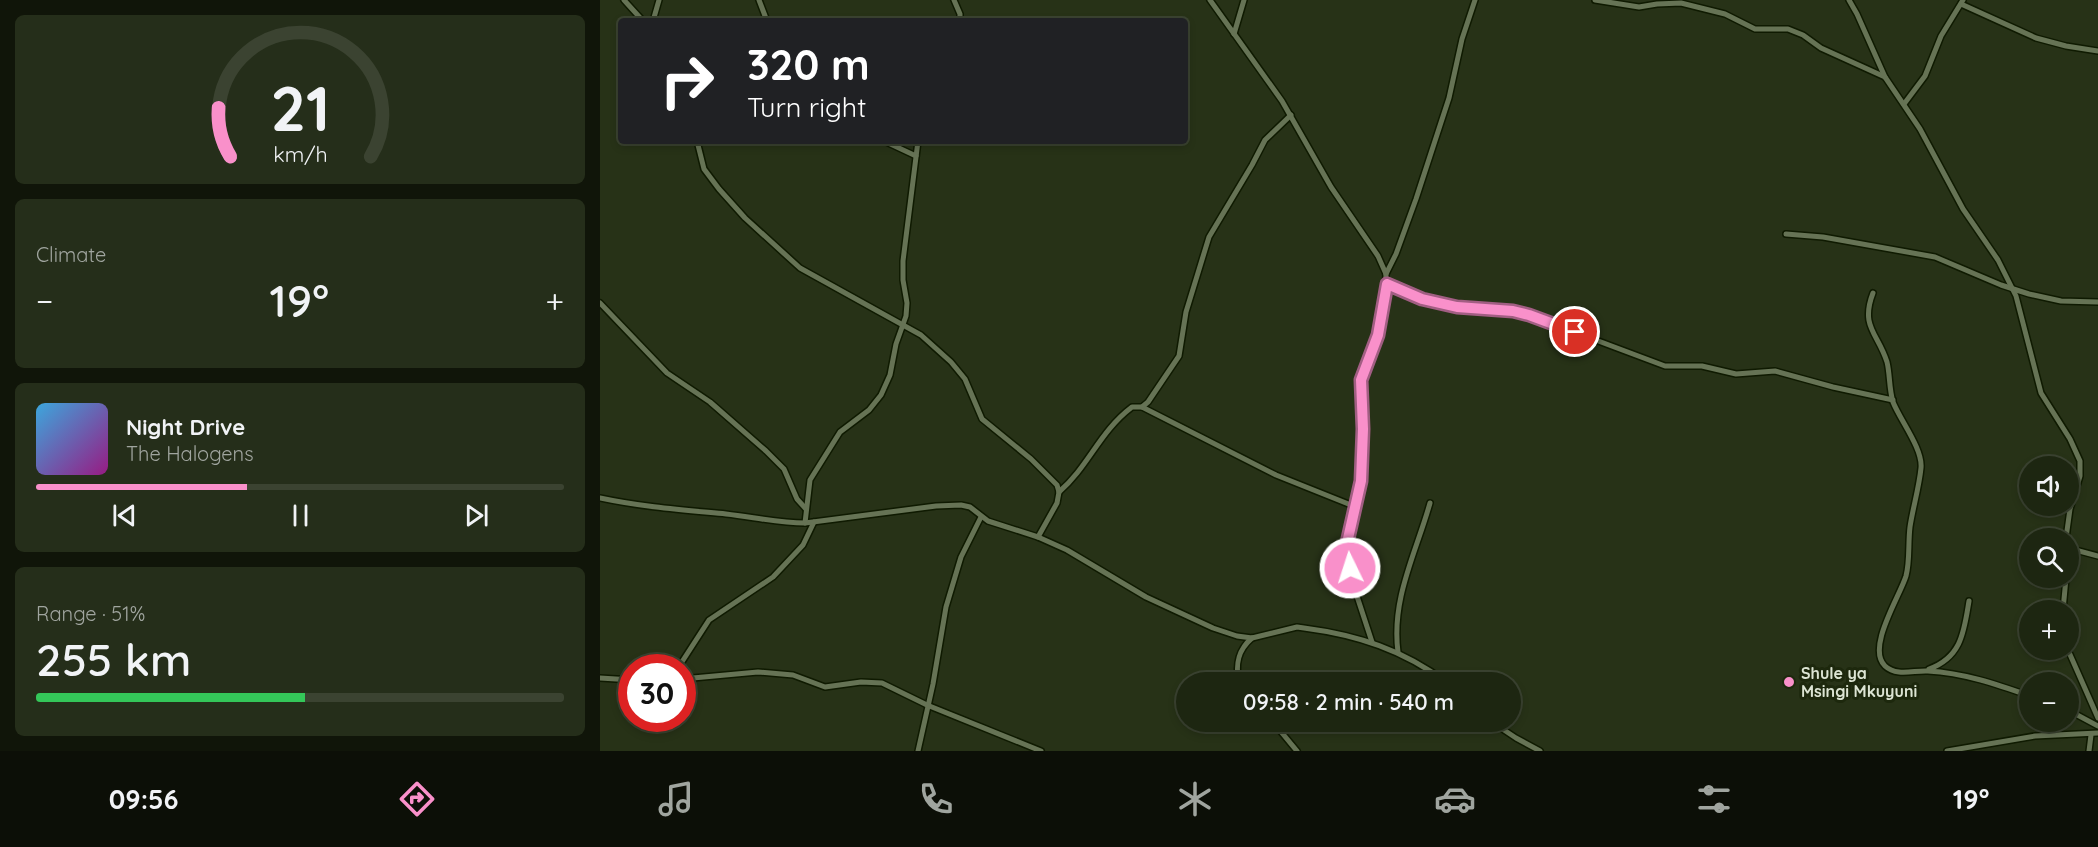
<!DOCTYPE html>
<meta charset="utf-8">
<style>
body{margin:0;font-family:Quicksand,sans-serif;background:#252e1a;color:#f1f3f6;height:100vh;display:flex;flex-direction:column;font-size:22px;white-space:nowrap}
*{box-sizing:border-box;margin:0}
p{font-size:20px;color:#a0a59f}
.icon{flex:none;width:33px;height:33px;fill:none;stroke:currentColor;stroke-width:2;stroke-linecap:round;stroke-linejoin:round}
.map{position:relative;flex:1;overflow:hidden}
.drawer{display:flex;flex-direction:column;gap:15px;padding:15px;background:#101509;width:600px}
.drawer>*{flex:none}
.hud{position:absolute;left:18px;top:18px;width:570px;height:126px;border-radius:6px;box-shadow:0 3px 9px #0003,0 0 0 2px #3b4331;background:#202124;color:#fff;overflow:hidden}
.controls{position:absolute;left:1419px;top:456px;display:grid;gap:12px}
.controls a{display:grid;place-items:center;width:60px;height:60px;border-radius:50%;background:#1d2611;box-shadow:0 3px 9px #0003,0 0 0 2px #3b4331;font-size:30px}
.speed{position:absolute;left:18px;top:654px;display:flex;gap:12px;font-size:30px;font-weight:700;text-align:center}
.speed>*{display:grid;place-content:center;width:78px;height:78px;border-radius:50%;background:#1d2611;box-shadow:0 3px 9px #0003,0 0 0 2px #3b4331;line-height:1}
.speed .limit{border:9px solid #d22;background:#fff;color:#111}
.pin{position:absolute;display:grid;place-items:center;width:51px;height:51px;color:#fff;margin:-26px;border:3px solid #fff;border-radius:50%;box-shadow:0 2px 6px #0007}
.me{position:absolute;width:66px;margin:-33px;rotate:356deg;stroke-linejoin:round;filter:drop-shadow(0 0 4px #0008)}
.turn{display:flex;align-items:center;gap:21px;height:126px;padding:0 30px;font-size:27px}
.turn .icon{width:78px;height:78px;stroke-width:2.5}
.turn b{display:block;font-size:42px;line-height:51px}
.big{font-size:45px;font-weight:600;line-height:1.1}
.drawer .card{flex:1;display:flex;flex-direction:column;justify-content:center;gap:9px;min-width:0;padding:0 21px;border-radius:9px;background:#252e1a}
.drawer .dial{align-items:center;gap:0}
.dial svg{height:156px;overflow:visible;fill:none;stroke:#3b4331;stroke-width:7;stroke-linecap:round;text-anchor:middle}
.dial text{fill:#f1f3f6;stroke:none}
.song{display:flex;align-items:center;gap:18px}
.cover{width:72px;height:72px;border-radius:9px;background:linear-gradient(135deg,hsl(200 70% 55%),hsl(310 70% 35%))}
.played{height:6px;border-radius:3px;background:linear-gradient(90deg,#f990ca 40%,#3b4331 40%)}
.keys{display:flex;justify-content:space-around;direction:ltr}
.heat{display:flex;justify-content:space-between;align-items:center;font-size:33px;direction:ltr}
.charge{height:9px;border-radius:4px;background:linear-gradient(90deg,#34c759 51%,#3b4331 0)}
.trip{position:absolute;left:576px;top:672px;width:345px;height:60px;border-radius:30px;background:#1d2611;box-shadow:0 3px 9px #0003,0 0 0 2px #3b4331;font-weight:600;line-height:60px;text-align:center}
.dock{display:flex;height:96px;justify-content:space-around;align-items:center;background:#0c0f07;color:#a0a59f}
.dock .icon{width:42px;height:42px}
.dock .current{color:#f990ca}
.dock b{font-size:27px;color:#f1f3f6}
main{display:flex;flex:1;min-height:0}
.map>svg:first-child{display:block}
.lines{fill:none;stroke-linecap:round;stroke-linejoin:round}
.minor-casing{stroke:#0f1a01;stroke-width:8}
.minor{stroke:#667355;stroke-width:5}
.route-casing{stroke:#a25e83;stroke-width:15}
.route{stroke:#f990ca;stroke-width:10}
.poi-dot{fill:#f990ca;stroke:#1d280d;stroke-width:2}
.labels{text-anchor:middle;stroke-width:6;stroke-linejoin:round;paint-order:stroke}
.poi-label{font-size:16px;font-weight:bold;fill:#dce4d3;stroke:#1d280d;text-anchor:start}
</style>
<main>
<section class="drawer">
<div class="card dial"><svg viewBox="0 0 100 80">
<path d="M14 69A42 42 0 1 1 86 69"/>
<path d="M14 69A42 42 0 0 1 8 44" stroke="#f990ca"/>
<text x="50" y="56" font-size="32" font-weight="700">21</text>
<text x="50" y="72" font-size="11">km/h</text>
</svg></div>
<div class="card"><p>Climate</p>
<div class="heat"><a>−</a><b class="big">19°</b><a>+</a></div>
</div>
<div class="card">
<div class="song"><i class="cover"></i><div><b>Night Drive</b><p>The Halogens</p></div></div>
<div class="played"></div>
<div class="keys"><svg class="icon" aria-label="previous" viewBox="0 0 24 24"><path d="M18 5L8 12l10 7zM5 5v14"/></svg><svg class="icon" aria-label="pause" viewBox="0 0 24 24"><path d="M8 5v14M16 5v14"/></svg><svg class="icon" aria-label="next" viewBox="0 0 24 24"><path d="M6 5l10 7-10 7zM19 5v14"/></svg></div>
</div>
<div class="card"><p>Range · 51%</p><b class="big">255 km</b><div class="charge"></div></div>
</section>
<div class="map">
<svg width="1498" height="751" viewBox="0 0 1498 751">
<rect width="100%" height="100%" fill="#273217"/>
<g class="lines">
<defs>
<g id="minor">
<path d="M24,0L43,21"/>
<path d="M159,0L167,21"/>
<path d="M354,0L360,14V21"/>
<path d="M610,0L682,101L731,187L778,256L786,274L785,301L778,335L761,379L763,429L761,481L747,543L752,581L772,642"/>
<path d="M995,0L1039,7L1057,4L1081,3L1125,14L1155,29H1188L1203,35L1221,48L1285,77L1320,129L1363,209L1398,260L1416,296L1441,393L1470,439L1480,461V476L1470,509L1466,538"/>
<path d="M1249,0L1257,14L1285,77"/>
<path d="M1361,4L1436,38L1466,46L1498,51"/>
<path d="M53,21L59,0"/>
<path d="M634,34L644,0"/>
<path d="M1304,104L1325,76L1341,36L1363,0"/>
<path d="M97,141L104,169L119,189L145,218L200,268L321,335L351,362L365,379L382,419L431,459L457,485L459,492L457,503L438,537"/>
<path d="M284,141L316,156"/>
<path d="M1186,234L1223,237L1335,257L1401,285L1429,294L1461,301L1498,302"/>
<path d="M786,274L796,254L816,199L849,98L862,39L875,0"/>
<path d="M787,284C814,297 843,306 873,309C892,312 910,310 929,315L1065,366H1102L1136,374L1175,371L1233,387L1293,400"/>
<path d="M1273,293C1260,327 1278,333 1287,362C1290,374 1289,389 1293,402C1300,420 1323,449 1321,468C1319,488 1313,507 1310,527C1308,543 1310,561 1306,576C1300,596 1266,648 1285,666C1297,677 1314,670 1328,671C1364,673 1396,684 1430,696"/>
<path d="M0,303L67,373L110,402L166,451L184,469L197,499L206,509"/>
<path d="M542,407L676,475L756,507"/>
<path d="M459,492C489,466 499,432 532,407H542L548,402L579,356L586,312L609,237L652,165L665,140L691,115"/>
<path d="M0,498C42,507 84,510 126,514C153,517 178,523 205,523L336,506L361,505L370,507L388,521L438,537L467,550L546,597L613,628L637,636L652,638L697,627L704,628C758,635 803,650 846,682"/>
<path d="M205,523L210,480L240,432L269,410L281,395L290,375L296,344L306,316L307,303L303,280V261L318,141"/>
<path d="M1468,548L1498,556"/>
<path d="M1463,610L1466,578"/>
<path d="M1468,650L1498,718"/>
<path d="M798,652C791,599 816,553 830,503"/>
<path d="M78,668L109,620L173,577L203,545L214,522"/>
<path d="M1329,669C1362,657 1364,631 1369,601"/>
<path d="M0,678L32,680"/>
<path d="M82,679L158,672L193,675L225,687L261,682L282,683L327,705L441,751"/>
<path d="M639,682C635,664 638,650 652,638"/>
<path d="M1468,710L1498,726"/>
<path d="M673,722L697,751"/>
<path d="M892,722L916,738L940,751"/>
<path d="M318,751L333,684L346,607L361,557L381,517"/>
<path d="M1347,751L1435,736L1498,733"/>
<path d="M1489,751L1491,735"/>
</g>
</defs>
<use href="#minor" class="minor-casing"/>
<use href="#minor" class="minor"/>
</g>
<g class="lines">
<defs>
<path id="route" d="M750,568L747,543L761,481L763,429L761,380L778,335L787,284L822,299L857,307L913,311L929,315L975,332"/>
</defs>
<use href="#route" class="route-casing"/>
<use href="#route" class="route"/>
</g>
<circle class="poi-dot" cx="1189" cy="682" r="6"/>
<g class="labels">
<g class="poi-label">
<text x="1201" y="679">Shule ya<tspan x="1201" dy="18">Msingi Mkuyuni</tspan></text>
</g>
</g>
</svg>
<div class="controls">
<a><svg class="icon" aria-label="sound" viewBox="0 0 24 24"><path d="M4 9h4l5-4v14l-5-4H4zM17 9q2 3 0 6"/></svg></a>
<a><svg class="icon" aria-label="search" viewBox="0 0 24 24"><circle cx="10" cy="10" r="6"/><path d="M15 15l6 6"/></svg></a>
<a>+</a>
<a>−</a>
</div>
<div class="speed"><div class="limit">30</div></div>
<div class="pin" style="left:975px;top:332px;background:#d93025"><svg class="icon" aria-label="arrive" viewBox="0 0 24 24"><path d="M6 21V4h12l-3 4 3 4H6"/></svg></div>
<svg class="me" style="left:750px;top:568px" viewBox="-20 -20 40 40"><circle r="17" fill="#f990ca" stroke="#fff" stroke-width="3"/><path d="M0-11L8 9 0 5-8 9z" fill="#fff"/></svg>
<div class="trip">09:58 · 2 min · 540 m</div>
<div class="hud">
<div class="turn"><svg class="icon" aria-label="right" viewBox="0 0 24 24"><path d="M7 20v-9h11M14 6l5 5-5 5"/></svg><div><b>320 m</b>Turn right</div></div>
</div>
</div>
</main>
<nav class="dock">
<b>09:56</b>
<svg class="icon current" aria-label="directions" viewBox="0 0 24 24"><path d="M12 3l9 9-9 9-9-9zM9 14v-3h6M13 9l2 2-2 2"/></svg>
<svg class="icon" aria-label="music" viewBox="0 0 24 24"><path d="M9 18V5l10-2v13"/><circle cx="6" cy="18" r="3"/><circle cx="16" cy="16" r="3"/></svg>
<svg class="icon" aria-label="phone" viewBox="0 0 24 24"><path d="M5 4h4l2 5-3 2q2 4 5 5l2-3 5 2v4C11 20 4 13 5 4z"/></svg>
<svg class="icon" aria-label="climate" viewBox="0 0 24 24"><path d="M12 3v18M4 7l16 10M4 17L20 7"/></svg>
<svg class="icon" aria-label="car" viewBox="0 0 24 24"><path d="M5 17H2v-5l4-1 3-4h7l3 4 3 1v5h-3M9 17h6M6 11h13"/><circle cx="7" cy="17" r="2"/><circle cx="17" cy="17" r="2"/></svg>
<svg class="icon" aria-label="filters" viewBox="0 0 24 24"><path d="M4 7h16M4 17h16"/><circle cx="9" cy="7" r="2"/><circle cx="15" cy="17" r="2"/></svg>
<b>19°</b>
</nav>
